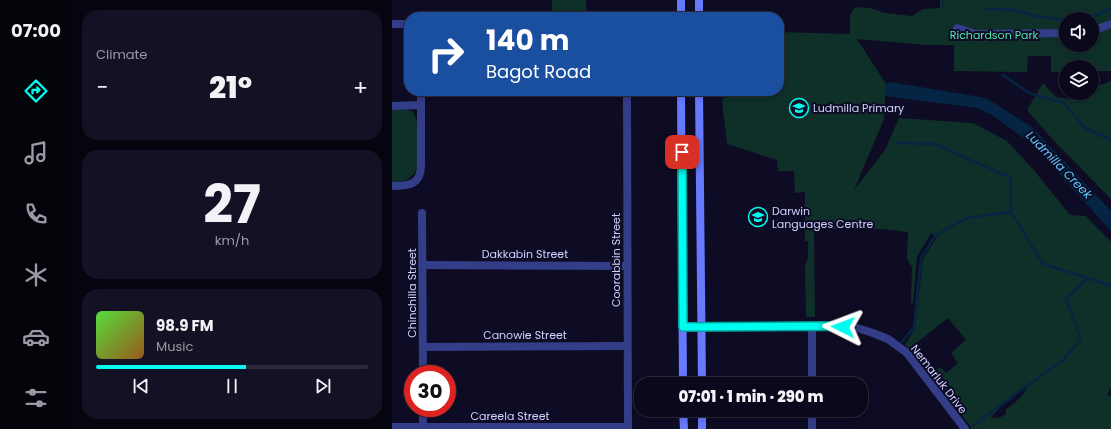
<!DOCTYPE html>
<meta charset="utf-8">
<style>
body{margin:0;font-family:Poppins,sans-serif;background:#131224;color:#f1f3f6;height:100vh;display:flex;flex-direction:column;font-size:15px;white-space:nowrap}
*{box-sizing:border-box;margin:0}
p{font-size:13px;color:#999aa3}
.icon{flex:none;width:22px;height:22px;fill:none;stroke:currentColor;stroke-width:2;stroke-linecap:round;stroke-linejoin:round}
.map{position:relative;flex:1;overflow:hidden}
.drawer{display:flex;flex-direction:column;gap:10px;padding:10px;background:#06050f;width:320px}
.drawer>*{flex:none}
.banner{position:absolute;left:12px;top:12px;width:380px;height:84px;border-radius:16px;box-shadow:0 2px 6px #0003,0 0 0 1px #2a2a3a;background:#1a4fa0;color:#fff;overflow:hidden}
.tools{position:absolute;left:667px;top:12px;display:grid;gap:8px}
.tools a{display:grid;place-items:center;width:40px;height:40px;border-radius:50%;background:#0a091b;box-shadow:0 2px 6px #0003,0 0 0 1px #2a2a3a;font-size:20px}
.speed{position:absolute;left:12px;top:365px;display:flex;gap:8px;font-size:20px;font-weight:700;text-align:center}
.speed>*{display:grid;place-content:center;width:52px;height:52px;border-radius:50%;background:#0a091b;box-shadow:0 2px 6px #0003,0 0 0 1px #2a2a3a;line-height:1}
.speed .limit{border:6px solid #d22;background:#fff;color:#111}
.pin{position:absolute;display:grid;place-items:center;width:34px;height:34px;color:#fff;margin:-17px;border-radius:8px;box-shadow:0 2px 6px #0006}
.me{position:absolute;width:44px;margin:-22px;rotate:273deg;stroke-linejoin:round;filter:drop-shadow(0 0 3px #0008)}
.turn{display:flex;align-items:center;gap:14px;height:84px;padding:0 16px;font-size:18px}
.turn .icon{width:52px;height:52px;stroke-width:2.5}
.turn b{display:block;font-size:28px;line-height:34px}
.big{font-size:30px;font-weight:800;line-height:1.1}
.drawer .widget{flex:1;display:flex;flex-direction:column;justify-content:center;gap:6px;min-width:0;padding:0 14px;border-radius:16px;background:#131224}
.drawer .dial{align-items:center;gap:0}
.dial b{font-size:52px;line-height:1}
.song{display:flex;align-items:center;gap:12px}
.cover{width:48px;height:48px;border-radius:6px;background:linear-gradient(135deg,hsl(110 70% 55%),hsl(30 70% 35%))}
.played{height:4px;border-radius:2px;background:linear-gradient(90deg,#00fbef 55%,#2a2a3a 55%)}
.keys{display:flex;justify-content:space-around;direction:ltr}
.heat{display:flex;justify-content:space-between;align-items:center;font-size:22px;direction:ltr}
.trip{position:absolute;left:242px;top:377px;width:234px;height:40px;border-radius:16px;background:#0a091b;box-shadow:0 2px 6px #0003,0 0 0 1px #2a2a3a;font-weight:800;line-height:40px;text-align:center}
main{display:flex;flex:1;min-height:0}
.tab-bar{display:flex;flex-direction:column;width:72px;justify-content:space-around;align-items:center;background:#04040b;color:#999aa3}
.tab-bar .icon{width:28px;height:28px}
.tab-bar .current{color:#00fbef}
.tab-bar b{font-size:18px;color:#f1f3f6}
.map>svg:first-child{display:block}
.green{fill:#0f2f29;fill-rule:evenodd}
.water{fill:#062544}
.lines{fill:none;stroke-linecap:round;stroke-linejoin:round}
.stream{stroke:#062544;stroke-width:2.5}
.minor{stroke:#343d87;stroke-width:8}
.secondary{stroke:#6779ff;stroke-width:8}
.route-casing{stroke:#00a39b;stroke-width:10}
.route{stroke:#00fbef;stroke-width:7}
.labels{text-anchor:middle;stroke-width:4;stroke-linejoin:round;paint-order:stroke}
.park-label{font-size:11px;fill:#53e8ad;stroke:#0d0c24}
.poi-label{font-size:11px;fill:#d0d1ff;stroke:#0d0c24;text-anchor:start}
.street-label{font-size:11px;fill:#d0d1ff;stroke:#0d0c24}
.water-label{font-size:12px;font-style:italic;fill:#5eccff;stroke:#0d0c24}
</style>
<main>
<nav class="tab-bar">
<b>07:00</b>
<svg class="icon current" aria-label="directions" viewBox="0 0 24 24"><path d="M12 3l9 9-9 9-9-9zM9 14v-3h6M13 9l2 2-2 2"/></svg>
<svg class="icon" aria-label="music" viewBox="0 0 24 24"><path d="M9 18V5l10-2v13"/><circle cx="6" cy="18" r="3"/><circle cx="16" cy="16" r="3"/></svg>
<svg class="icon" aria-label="phone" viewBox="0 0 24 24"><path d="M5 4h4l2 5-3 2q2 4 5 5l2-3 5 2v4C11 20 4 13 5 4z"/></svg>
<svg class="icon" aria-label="climate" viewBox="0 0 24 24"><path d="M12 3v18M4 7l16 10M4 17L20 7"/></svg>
<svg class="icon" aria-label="car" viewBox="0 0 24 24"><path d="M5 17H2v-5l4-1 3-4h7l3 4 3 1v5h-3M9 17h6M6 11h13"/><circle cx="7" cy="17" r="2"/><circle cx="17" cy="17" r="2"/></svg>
<svg class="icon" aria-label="filters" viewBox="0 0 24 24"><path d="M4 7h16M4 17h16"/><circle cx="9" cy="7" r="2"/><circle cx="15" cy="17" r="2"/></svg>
</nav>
<section class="drawer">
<div class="widget"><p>Climate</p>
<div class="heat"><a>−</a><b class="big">21°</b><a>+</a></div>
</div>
<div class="widget dial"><b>27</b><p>km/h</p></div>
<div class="widget">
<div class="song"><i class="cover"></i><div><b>98.9 FM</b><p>Music</p></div></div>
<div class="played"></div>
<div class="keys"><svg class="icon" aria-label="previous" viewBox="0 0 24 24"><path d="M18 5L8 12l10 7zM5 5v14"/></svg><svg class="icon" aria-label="pause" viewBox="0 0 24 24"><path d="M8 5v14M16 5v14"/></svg><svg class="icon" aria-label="next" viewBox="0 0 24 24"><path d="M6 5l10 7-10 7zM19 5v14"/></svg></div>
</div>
</section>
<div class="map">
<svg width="719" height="429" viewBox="0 0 719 429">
<rect width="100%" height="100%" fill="#0d0c24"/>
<g class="green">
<path d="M160,0H194V16L160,15Z"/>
<path d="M548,0H719V71H700V67H674V72H659V56H636L635,72L562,71V45H533L465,39L494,84L492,119L462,190L493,150L507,118L581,123L615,141L641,169L678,215L694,216L719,242V388L715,395L719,396V429H579L578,426L539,374L548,367L554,373L566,363L559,353L574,340L556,318L522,345L541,367L536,371L513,345L523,328L531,259L545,237L539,233L525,257L521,303H519L520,267L515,258L516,232L491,229H422L423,317H414L413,265L416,259V241H413V192L403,193L402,171H386L385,160L335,144L330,101L334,91H387V32L458,34V16L463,7L478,8L493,13L520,16L531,9L548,8ZM674,19H700V45H674ZM637,383C633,394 625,402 614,409V414L609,417L601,418L599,417L607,409V405Z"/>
<path d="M719,81V199L662,141L635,110L651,83L664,97L677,99L689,93H700V88Z"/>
<path d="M13,109L21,112L25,121V168C20,180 11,182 0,182V110Z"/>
</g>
<path class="water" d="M498,82L594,98L640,127L719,211V231L641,145L600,115L585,108L493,96L494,84Z"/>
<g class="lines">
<g class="stream">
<path d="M551,0V5"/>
<path d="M595,9L623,10L643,16L674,20"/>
<path d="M694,19L719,9"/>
<path d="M611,75L637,93L672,103L693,128L719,140"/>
<path d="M505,143L543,144L619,178V212"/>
<path d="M510,342L522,327L529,258L544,235L575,218L619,212L651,264L696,278"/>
<path d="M582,425L671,360L689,339L674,299L696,278L719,286"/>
</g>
<g class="minor">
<path d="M0,24H17"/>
<path d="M565,28L583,34L674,33"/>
<path d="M700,31L719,24"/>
<path d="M235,91L236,429"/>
<path d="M0,106L29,105"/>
<path d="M0,186C17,186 29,185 29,165V91"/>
<path d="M30,213L31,374"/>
<path d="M30,265L235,266"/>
<path d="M420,326V384"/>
<path d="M291,327L437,326L465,328L481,333L496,339L515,353L573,429"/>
<path d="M31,347L235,346"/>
<path d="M31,408V429"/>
<path d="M420,410V429"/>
<path d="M0,427H236"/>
</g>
<g class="secondary">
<path d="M289,0V17"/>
<path d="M307,0V17"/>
<path d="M289,91L291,384"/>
<path d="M307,91L310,384"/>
<path d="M291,410L292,429"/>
<path d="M310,410V429"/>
</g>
</g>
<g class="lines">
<defs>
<path id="route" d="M290,152L291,327L437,326L451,327"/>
</defs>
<use href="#route" class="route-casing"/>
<use href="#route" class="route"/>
</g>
<defs>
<symbol id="school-ring" viewBox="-11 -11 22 22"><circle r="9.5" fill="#0d0c24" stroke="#00fbef" stroke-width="1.5"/><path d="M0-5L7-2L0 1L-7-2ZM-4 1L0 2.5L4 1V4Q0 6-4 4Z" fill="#00fbef"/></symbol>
</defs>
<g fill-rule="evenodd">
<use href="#school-ring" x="396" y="97" width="22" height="22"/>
<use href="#school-ring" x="355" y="206" width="22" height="22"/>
</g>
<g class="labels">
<g class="park-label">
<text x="602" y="39">Richardson Park</text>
</g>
<g class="poi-label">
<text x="421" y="112">Ludmilla Primary</text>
<text x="380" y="215">Darwin<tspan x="380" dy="13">Languages Centre</tspan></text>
</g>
<g class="street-label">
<text x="133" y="258">Dakkabin Street</text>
<text transform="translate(224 260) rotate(-90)" y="4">Coorabbin Street</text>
<text transform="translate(20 293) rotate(-90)" y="4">Chinchilla Street</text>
<text x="133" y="339">Canowie Street</text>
<text transform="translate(547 379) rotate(52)" y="4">Nemarluk Drive</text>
<text x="118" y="420">Careela Street</text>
</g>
<g class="water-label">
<text transform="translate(667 165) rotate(46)" y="4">Ludmilla Creek</text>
</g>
</g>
</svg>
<div class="tools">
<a><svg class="icon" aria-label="sound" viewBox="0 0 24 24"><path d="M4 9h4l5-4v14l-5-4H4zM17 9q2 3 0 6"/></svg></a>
<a><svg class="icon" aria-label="layers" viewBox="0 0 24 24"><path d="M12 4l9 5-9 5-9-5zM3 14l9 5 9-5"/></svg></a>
</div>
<div class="speed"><div class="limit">30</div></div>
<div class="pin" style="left:290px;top:152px;background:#d93025"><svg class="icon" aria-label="arrive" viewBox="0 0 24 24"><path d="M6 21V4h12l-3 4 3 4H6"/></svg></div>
<svg class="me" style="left:451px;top:327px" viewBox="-20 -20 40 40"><path d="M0-17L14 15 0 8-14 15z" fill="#00fbef" stroke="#fff" stroke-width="4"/></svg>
<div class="trip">07:01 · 1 min · 290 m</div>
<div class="banner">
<div class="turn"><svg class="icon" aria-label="right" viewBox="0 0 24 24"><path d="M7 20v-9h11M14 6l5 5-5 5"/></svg><div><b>140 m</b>Bagot Road</div></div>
</div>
</div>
</main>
